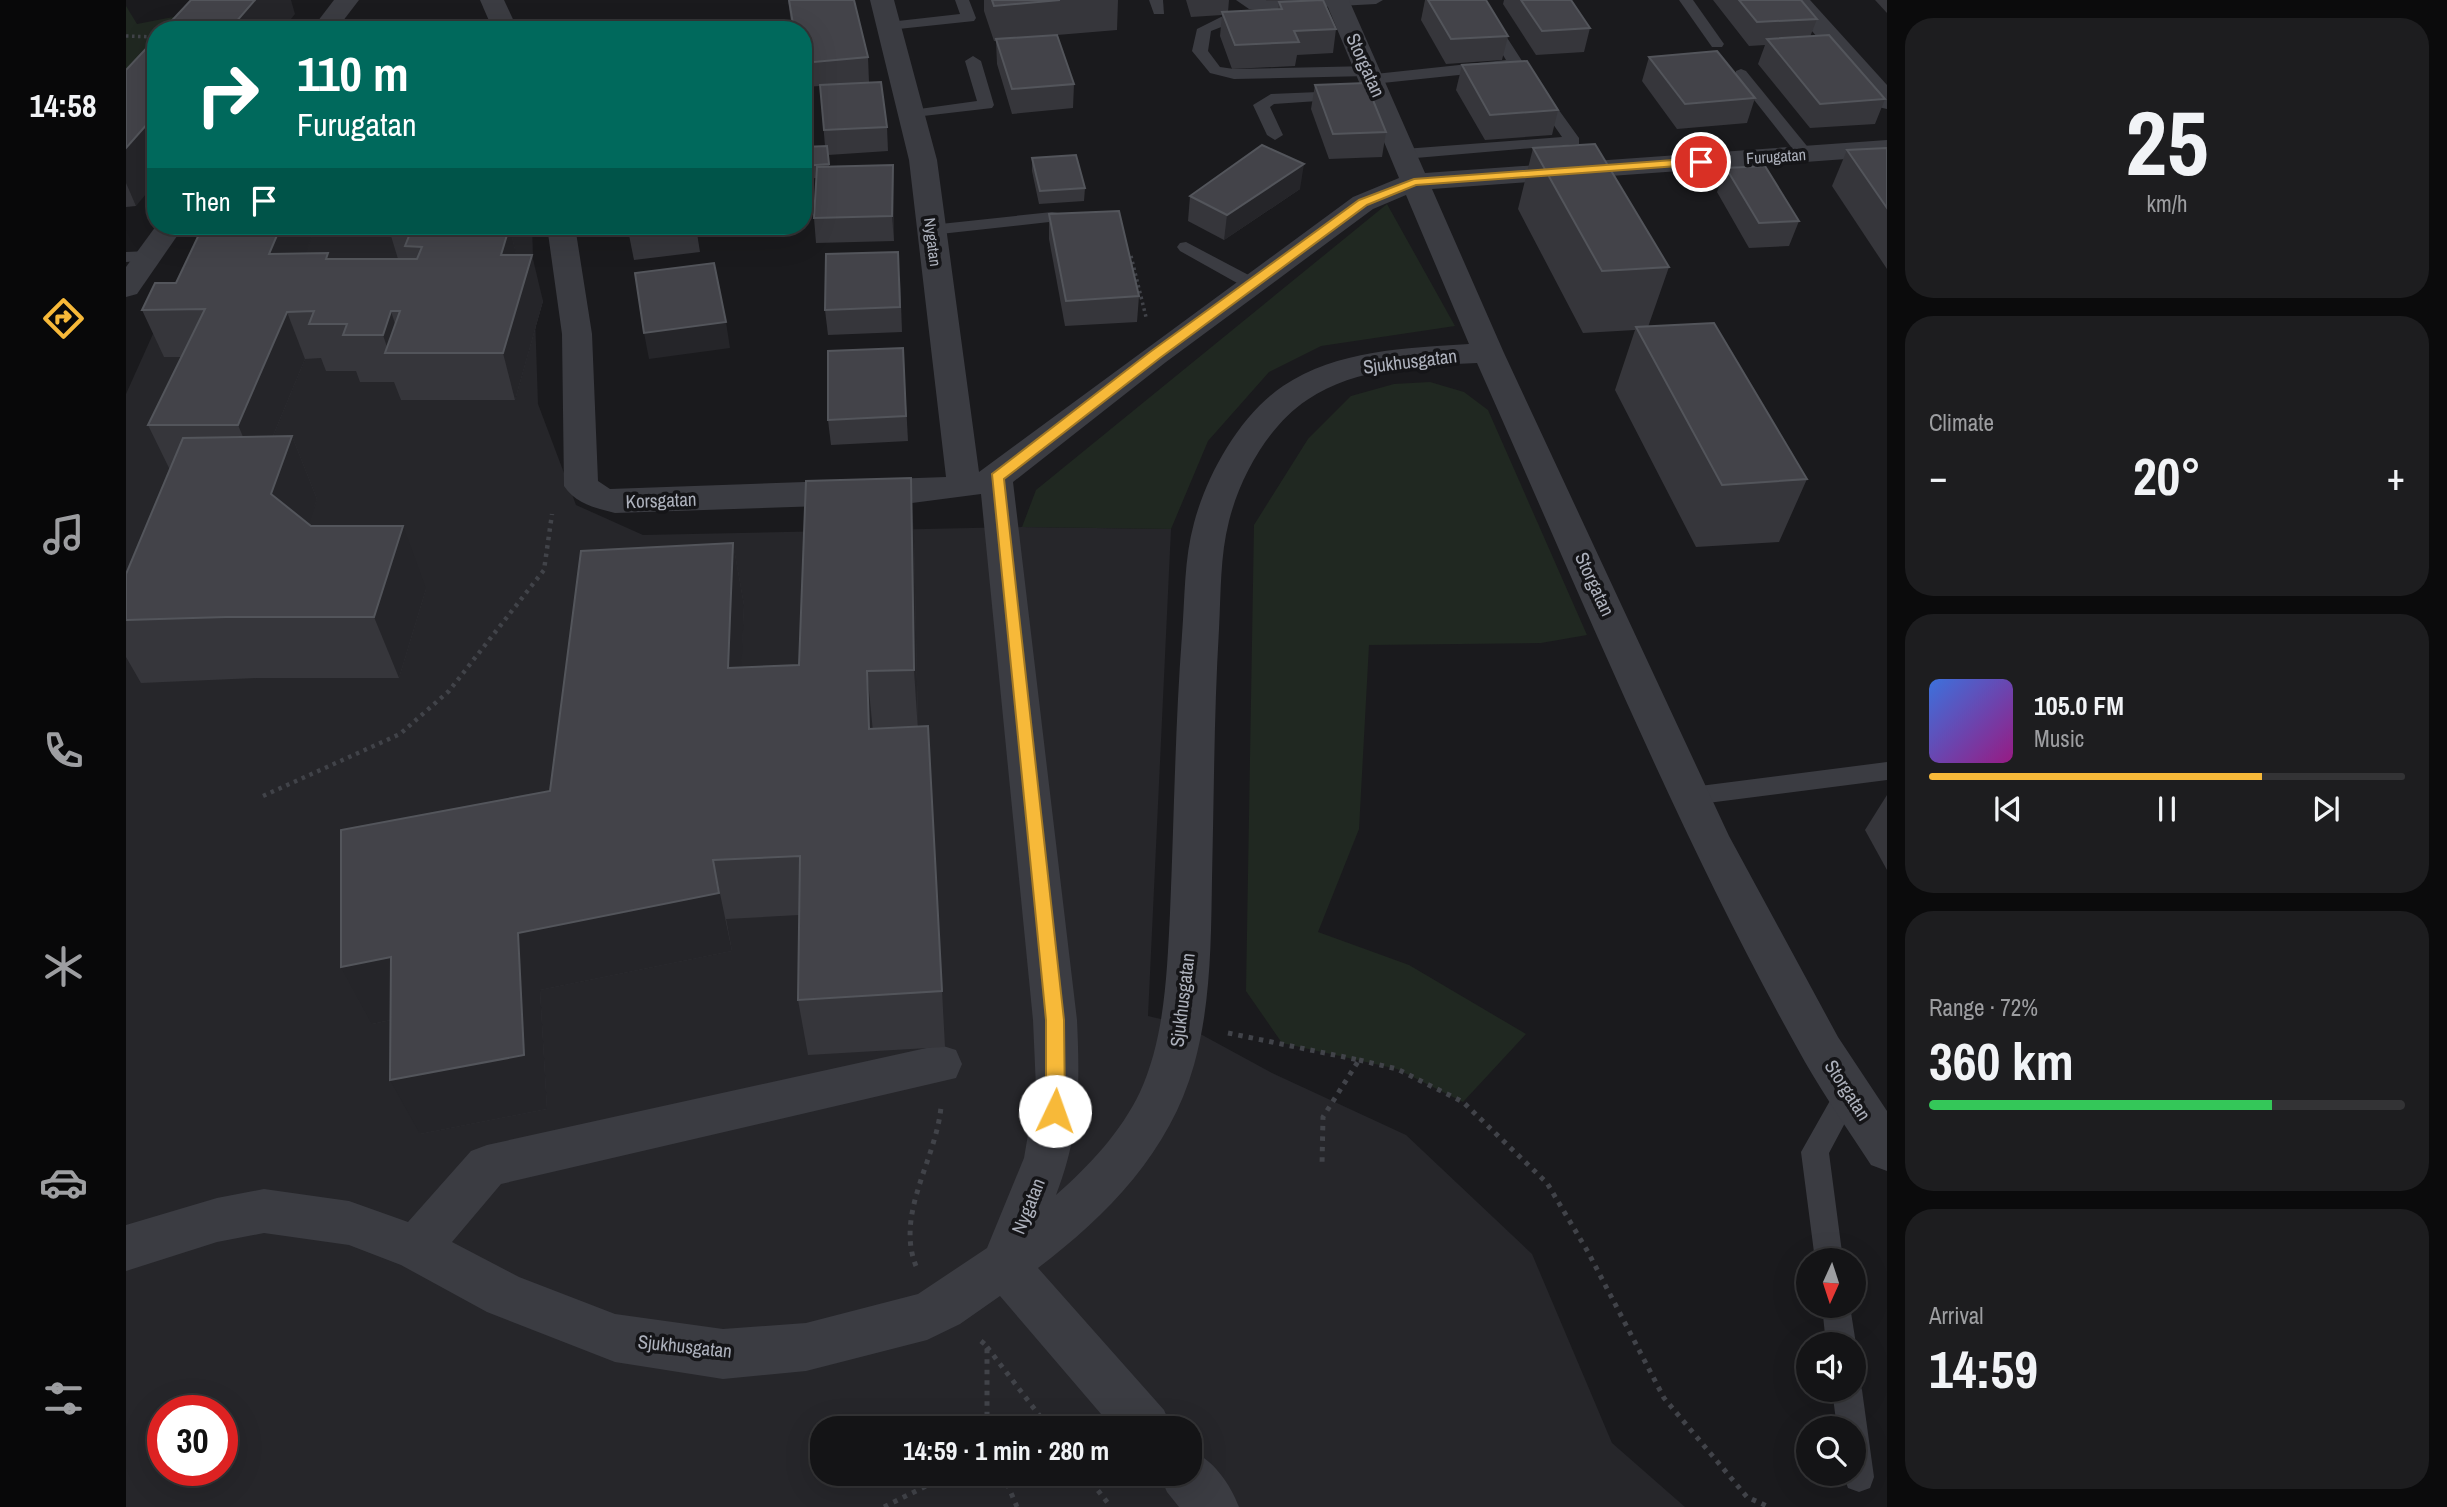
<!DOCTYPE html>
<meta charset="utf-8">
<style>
body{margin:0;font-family:"Archivo Narrow",sans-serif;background:#1d1d1f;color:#f1f3f6;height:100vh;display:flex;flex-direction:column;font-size:26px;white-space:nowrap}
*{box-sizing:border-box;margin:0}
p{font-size:23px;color:#9d9ea1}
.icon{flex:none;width:38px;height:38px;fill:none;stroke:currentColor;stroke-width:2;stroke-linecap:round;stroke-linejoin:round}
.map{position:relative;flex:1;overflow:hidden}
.panel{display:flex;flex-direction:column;gap:18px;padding:18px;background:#0b0b0c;width:560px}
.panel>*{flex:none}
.guide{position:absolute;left:21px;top:21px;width:665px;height:214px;border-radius:28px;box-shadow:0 7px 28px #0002,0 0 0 2px #333335;background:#00695c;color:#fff;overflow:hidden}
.needle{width:46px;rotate:183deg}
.buttons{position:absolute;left:1670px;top:1248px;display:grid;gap:14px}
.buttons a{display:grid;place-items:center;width:70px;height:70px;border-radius:50%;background:#141416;box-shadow:0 7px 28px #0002,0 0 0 2px #333335;font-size:35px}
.speed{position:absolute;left:21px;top:1395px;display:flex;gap:14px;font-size:35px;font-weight:700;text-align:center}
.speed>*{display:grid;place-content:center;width:91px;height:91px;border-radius:50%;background:#141416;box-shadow:0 7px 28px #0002,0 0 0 2px #333335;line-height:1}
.speed .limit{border:10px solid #d22;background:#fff;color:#111}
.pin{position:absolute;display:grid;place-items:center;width:60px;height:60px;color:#fff;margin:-30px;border:4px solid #fff;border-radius:50%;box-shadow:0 2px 7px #0007}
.me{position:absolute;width:77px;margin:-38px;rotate:3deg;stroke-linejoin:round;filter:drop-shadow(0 0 5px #0008)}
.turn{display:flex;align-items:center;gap:24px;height:147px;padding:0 35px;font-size:32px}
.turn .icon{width:91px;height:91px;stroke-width:2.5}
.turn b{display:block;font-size:49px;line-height:60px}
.then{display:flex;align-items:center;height:66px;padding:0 35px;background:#0003;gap:14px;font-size:26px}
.big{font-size:52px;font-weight:700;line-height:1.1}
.panel .card{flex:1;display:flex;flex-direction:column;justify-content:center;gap:10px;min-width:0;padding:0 24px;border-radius:28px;background:#1d1d1f}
.panel .dial{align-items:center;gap:0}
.dial b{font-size:91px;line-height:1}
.song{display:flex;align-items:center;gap:21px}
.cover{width:84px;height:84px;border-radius:10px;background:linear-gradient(135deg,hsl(220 70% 55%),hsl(310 70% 35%))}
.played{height:7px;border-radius:4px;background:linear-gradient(90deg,#f7b939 70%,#333335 70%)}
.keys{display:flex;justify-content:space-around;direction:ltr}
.heat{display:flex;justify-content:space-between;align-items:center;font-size:38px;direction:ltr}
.charge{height:10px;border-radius:5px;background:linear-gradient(90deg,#34c759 72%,#333335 0)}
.trip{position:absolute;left:684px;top:1416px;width:392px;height:70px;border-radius:28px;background:#141416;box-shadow:0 7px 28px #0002,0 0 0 2px #333335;font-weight:700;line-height:70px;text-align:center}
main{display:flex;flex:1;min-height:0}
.menu{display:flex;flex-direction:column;width:126px;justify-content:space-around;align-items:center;background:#080809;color:#9d9ea1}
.menu .icon{width:49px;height:49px}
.menu .selected{color:#f7b939}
.menu b{font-size:32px;color:#f1f3f6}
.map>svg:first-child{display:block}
.built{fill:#26262a;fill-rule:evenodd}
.green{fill:#202821}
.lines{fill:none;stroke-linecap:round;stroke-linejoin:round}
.path-far2{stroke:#414349;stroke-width:3.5;stroke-dasharray:2.5 3.5;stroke-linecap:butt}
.path-far1{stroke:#414349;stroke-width:4.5;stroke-dasharray:3.5 5;stroke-linecap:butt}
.path{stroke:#414349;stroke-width:5;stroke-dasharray:4.5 6;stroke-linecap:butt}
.lane{fill:#3b3c42;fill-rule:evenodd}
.street{fill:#3b3c42;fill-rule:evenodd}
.wall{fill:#36363b}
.shaded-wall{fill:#252529}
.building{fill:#434349;stroke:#53555b;stroke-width:2}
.route{fill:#f7b939;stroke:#a17825;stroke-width:2}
.labels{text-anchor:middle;stroke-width:7;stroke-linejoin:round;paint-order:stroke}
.far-street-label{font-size:16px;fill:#adb1bc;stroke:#151518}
.street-label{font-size:19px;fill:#adb1bc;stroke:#151518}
</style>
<main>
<nav class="menu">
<b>14:58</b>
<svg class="icon selected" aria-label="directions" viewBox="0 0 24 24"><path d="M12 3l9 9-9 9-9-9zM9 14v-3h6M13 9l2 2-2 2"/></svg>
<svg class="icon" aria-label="music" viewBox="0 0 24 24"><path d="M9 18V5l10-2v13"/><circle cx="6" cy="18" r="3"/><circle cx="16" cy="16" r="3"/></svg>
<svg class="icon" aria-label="phone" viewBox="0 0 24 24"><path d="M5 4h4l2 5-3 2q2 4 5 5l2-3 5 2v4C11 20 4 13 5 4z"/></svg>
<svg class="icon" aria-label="climate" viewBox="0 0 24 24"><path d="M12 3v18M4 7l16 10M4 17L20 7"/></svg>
<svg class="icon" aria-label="car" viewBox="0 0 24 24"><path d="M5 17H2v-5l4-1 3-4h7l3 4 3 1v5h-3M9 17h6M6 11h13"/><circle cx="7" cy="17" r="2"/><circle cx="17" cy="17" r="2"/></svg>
<svg class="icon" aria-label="filters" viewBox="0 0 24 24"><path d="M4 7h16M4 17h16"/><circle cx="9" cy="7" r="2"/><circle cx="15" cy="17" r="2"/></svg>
</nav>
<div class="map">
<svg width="1761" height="1507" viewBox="0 0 1761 1507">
<rect width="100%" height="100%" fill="#1a1a1d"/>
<path class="built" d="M97,226H406L412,404L450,505L517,535L896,527L1045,529L1022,1016L1056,1024L1146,1073L1280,1135L1406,1254L1486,1443L1559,1507H0V394L31,325ZM37,1410H96V1470H37ZM696,1428H1064V1474H696Z"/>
<g class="green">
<path d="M0,6L11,24L68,13L58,30H30V60L0,93Z"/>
<path d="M1261,204L1329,326L1195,346L1143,372L1082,441L1045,529L896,527L910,490Z"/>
<path d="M1304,382L1338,392L1362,410L1461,635L1415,643L1243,645L1233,829L1192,932L1283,965L1400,1034L1337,1102L1271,1069L1156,1043L1120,991L1128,525L1182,439L1225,396L1268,384Z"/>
</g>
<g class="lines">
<g class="path-far2">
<path d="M0,36L30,37"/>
<path d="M1005,256L1020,317"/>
</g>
<path class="path-far1" d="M137,796L274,734L323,691L418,570L426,514"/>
<g class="path">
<path d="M1102,1033L1233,1060L1197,1117L1196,1165"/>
<path d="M1233,1060L1271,1069L1337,1102L1421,1183L1462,1252L1538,1398L1621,1497L1643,1507"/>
<path d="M790,1266C769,1214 810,1160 815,1107"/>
<path d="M855,1341L861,1346V1428"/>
<path d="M861,1347L923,1428"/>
<path d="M877,1474L891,1507"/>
<path d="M959,1474L985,1507"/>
<path d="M758,1507L824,1474"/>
</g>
<g class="lane">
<path d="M829,0H843L850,18L848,21L763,30L756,26L763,22L834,14Z"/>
<path d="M1023,0H1037L1038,14H1028Z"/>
<path d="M1110,0H1257L1250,4L1139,10L1123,9Z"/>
<path d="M1553,0H1567L1598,44L1596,47H1586Z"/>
<path d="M1124,14L1131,18L1129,21L1103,24L1085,31L1082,51L1094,67L1108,69L1244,66L1249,68V74L1380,60L1357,22L1364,18L1369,19L1398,64L1390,69L1247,84L1239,79L1242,76L1108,79L1084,73L1066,51L1071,29L1095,17Z"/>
<path d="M847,56L855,61L868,105L866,108L780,118L778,115L786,110L851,101L839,61Z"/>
<path d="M1615,69L1620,71L1685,151V157H1673L1610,77V71Z"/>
<path d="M1412,86L1417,88L1453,138V144L1278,159L1270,154L1278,149L1436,137L1404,91Z"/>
<path d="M1216,91L1224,96L1221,99L1148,104L1144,107L1157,135L1149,140L1141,135L1127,105L1145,94Z"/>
<path d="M926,212L932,213L934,217L932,221L805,235L796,230L805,225Z"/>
<path d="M1060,242L1132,280L1135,284L1126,289L1120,288L1054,251L1051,247L1054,243Z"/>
<path d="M22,251L31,256L28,260L0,262V252Z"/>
<path d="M1761,762V780L1566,805L1558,802L1554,796L1558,790L1566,787Z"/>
<path d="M1723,1079L1732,1083L1736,1091L1703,1153L1717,1260H1689L1675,1152L1714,1083Z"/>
<path d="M1696,1306H1724L1730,1344L1727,1350V1344H1700Z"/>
<path d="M1727,1378L1732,1379L1736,1390L1748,1477L1744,1488L1733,1492L1722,1488L1717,1474H1727V1428H1711L1706,1390H1727Z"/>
</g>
<g class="street">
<path d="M208,0H233L210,30H185Z"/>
<path d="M354,0H378L392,30H367Z"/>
<path d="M744,0H768L811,160L853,472L1227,197L1273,178L1199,0H1223L1299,173L1761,140V156L1306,189L1378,353L1603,836L1712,1037L1761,1111V1171L1745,1165C1723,1131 1699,1097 1679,1062C1553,838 1456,598 1351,363C1293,366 1232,366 1181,400C1142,426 1114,477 1103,521C1094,556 1095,593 1093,629C1088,712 1088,795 1086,879C1085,941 1085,1004 1068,1065C1044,1151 982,1215 912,1268L1038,1410L1046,1428H987L874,1296L834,1324L801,1340L680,1371L597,1379L489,1362L361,1312L275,1265L223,1245L138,1233L91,1242L0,1271V1225L91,1198L138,1189L223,1201L282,1222L345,1151L361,1145L814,1045L830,1050L836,1064L830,1078L375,1184L326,1242L393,1277L489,1314L597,1329L680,1323L792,1294L861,1248L898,1158L910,1088L907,1020L855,494L786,503L489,513C469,508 450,504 438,486L436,334L421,226H449L466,334L472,481L484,489L820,477L783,160ZM1280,195L1343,344C1280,348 1211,350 1157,386C1114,415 1081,474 1068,523C1058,559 1059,598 1056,635C1049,728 1048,821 1044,913C1041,973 1039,1037 1014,1092C995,1132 963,1166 930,1195C954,1133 954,1086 951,1020L887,482L1040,362L1247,209Z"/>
<path d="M1659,0H1684L1761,85V109L1752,107Z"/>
<path d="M30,226H58L11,294L0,297V267Z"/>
<path d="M1064,1450C1088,1460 1104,1484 1113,1507H1053L1041,1492L1033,1474H1064Z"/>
</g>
</g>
<g class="wall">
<path d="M662,0L742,57L743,82L718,84L761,127L762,151L702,155L703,166L767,165L768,190V241L690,243L688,218L690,178L677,179V147L699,146L694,86L677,87V30H666Z"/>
<path d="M858,0H992L991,30L931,35L948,84L947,108L886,114L871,64L870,41H868L858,11Z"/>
<path d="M1060,0H1103L1102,12L1152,9L1153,2L1210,29L1207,53L1171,55L1169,66L1106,69L1094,36L1096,15L1065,17Z"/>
<path d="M1140,0H1173L1140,1Z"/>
<path d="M1299,0H1360L1382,36L1376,60L1320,64L1295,20Z"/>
<path d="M1378,0H1445L1464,28L1458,52L1410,55L1377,4Z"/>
<path d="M1587,0H1675L1691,19L1684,37L1759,99L1749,124L1684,128L1632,64L1639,45L1623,46Z"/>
<path d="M1749,0H1761V13Z"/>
<path d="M1523,57L1629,98L1621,123L1551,129L1516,81Z"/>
<path d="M1336,65L1432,110L1426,135L1359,140L1330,90Z"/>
<path d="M0,70L10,206L0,207Z"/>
<path d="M1189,85L1260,132L1256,157L1203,159L1185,109Z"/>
<path d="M1407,148L1543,267L1522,327L1681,479L1653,542L1570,547L1489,390L1509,330L1457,333L1392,209Z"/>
<path d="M1761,148V269L1706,186L1721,150Z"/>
<path d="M906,158L959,188L958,201L913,204L906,171Z"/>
<path d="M1600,168L1673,221L1663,246L1623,248L1591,192Z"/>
<path d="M1174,189L1098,240L1062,221L1064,196Z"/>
<path d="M923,214L1013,296L1011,322L939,326L923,239Z"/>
<path d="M77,226H186L188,231L179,253L204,259H272L262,226H389L386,237L390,255L417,301L389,400H275L268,382H234L230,371H200L195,358L179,359L147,436H166L191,499L182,524L300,589L273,678H131L15,683L0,657V574L44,470L22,425L55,357H38L16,310L50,283Z"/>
<path d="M570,227L574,252L508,260L503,235Z"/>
<path d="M774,277L776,332L702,335L699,310Z"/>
<path d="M777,348L782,441L705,445L702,420Z"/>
<path d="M788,540L792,727L802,726L819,1047L682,1055L672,1000L673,915L600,919L606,951L414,990L421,1109L294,1134L265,1020L246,1024L424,791L607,543L618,605L615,667L673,665Z"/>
<path d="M1761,795V870L1739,830Z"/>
</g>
<g class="shaded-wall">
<path d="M129,0H165L169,14L156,30H103Z"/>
<path d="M30,114V182L10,206L0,183V148Z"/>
<path d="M1178,164L1174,189L1098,240L1101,215Z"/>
<path d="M767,165L768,190V241L766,216Z"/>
<path d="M155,226H186L188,231L161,301L143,254Z"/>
<path d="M365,226H389L386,237L395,275L387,301L364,228Z"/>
<path d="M406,255L417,301L389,400L377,353Z"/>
<path d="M265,311L278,353H263L257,335Z"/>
<path d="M161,312L179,359L132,472L112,425Z"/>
<path d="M600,322L604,348L523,359L518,333Z"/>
<path d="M166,436L191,499L172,557L145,494Z"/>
<path d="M785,478L788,540L792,731L788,670Z"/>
<path d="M277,526L300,589L273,678L248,617Z"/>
<path d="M607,543L618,605L613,729L602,668Z"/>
<path d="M741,671L747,732L743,729Z"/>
<path d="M587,860L606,951L414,990L421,1109L294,1134L264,1080L392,933Z"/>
<path d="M265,957L293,1014L246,1024L215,967Z"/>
</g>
<g class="building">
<path d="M65,0H129L103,30H37Z"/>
<path d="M663,0H728L742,57L677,63V30H668Z"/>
<path d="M866,0H934L868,6Z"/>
<path d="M1197,0L1210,29L1168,31L1173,42L1109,45L1096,12L1156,9L1153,2Z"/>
<path d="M1302,0H1360L1382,36L1325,39Z"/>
<path d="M1395,0H1445L1464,28L1416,31Z"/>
<path d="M1613,0H1675L1691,19L1631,22Z"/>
<path d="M522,20L526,30H463Z"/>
<path d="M931,35L948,84L886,89L870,39Z"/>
<path d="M1703,35L1759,99L1694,104L1641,39Z"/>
<path d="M30,38V114L0,148V70Z"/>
<path d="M1591,51L1629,98L1559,104L1523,57Z"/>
<path d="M1401,61L1432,110L1364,115L1336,65Z"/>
<path d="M755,82L761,127L698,130L694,85Z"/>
<path d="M1240,83L1260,132L1207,134L1189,85Z"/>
<path d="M1469,144L1543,267L1476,271L1407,148Z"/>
<path d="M1136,145L1178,164L1101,215L1064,196Z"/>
<path d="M701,146L703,164L677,166V147Z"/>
<path d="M1761,148V208L1721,150Z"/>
<path d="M950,155L959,188L914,191L906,158Z"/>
<path d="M767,165L766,216L688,218L691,167Z"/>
<path d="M1639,166L1673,221L1633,223L1600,168Z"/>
<path d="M993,211L1013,296L940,301L923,214Z"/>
<path d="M77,226H155L143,254L202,253L200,259H291L296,247L279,246L287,226H365L364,228H383L375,255H406L377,353H259L274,311H265L257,335H217L221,324H183L188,311L161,312L112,425H22L79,309L16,310L29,283H50Z"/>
<path d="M502,226H570V227L503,235Z"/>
<path d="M772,252L774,307L699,310L700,254Z"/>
<path d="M588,263L600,322L518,333L509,273Z"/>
<path d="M1588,323L1681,479L1596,485L1510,327Z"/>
<path d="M777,348L780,416L702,420V351Z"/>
<path d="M166,436L145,494L185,526H277L248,617H100L0,620V574L57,438Z"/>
<path d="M785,478L788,670L741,671L743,729L802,726L816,991L672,1000L674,856L587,860L593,893L392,933L398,1055L264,1080L265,957L215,967V830L424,791L455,551L607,543L602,668L673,665L680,481Z"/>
</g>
<path class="route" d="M1575,158L1580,162L1579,164L1290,185L1241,205L1034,358L878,479L938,1020L939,1111L936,1117L929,1120L923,1117L920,1111V1020L866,474L1024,352L1233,200L1288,179Z"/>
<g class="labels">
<g class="far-street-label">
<text transform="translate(1650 156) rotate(-4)" y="6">Furugatan</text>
<text transform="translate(807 242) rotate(83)" y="6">Nygatan</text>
</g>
<g class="street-label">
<text transform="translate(1240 65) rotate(66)" y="7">Storgatan</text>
<text transform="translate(1284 361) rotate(-7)" y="7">Sjukhusgatan</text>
<text transform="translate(535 500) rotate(-2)" y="7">Korsgatan</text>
<text transform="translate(1469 584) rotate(65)" y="7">Storgatan</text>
<text transform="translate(1056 1000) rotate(-83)" y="7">Sjukhusgatan</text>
<text transform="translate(1722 1090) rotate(57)" y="7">Storgatan</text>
<text transform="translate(902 1206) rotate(-68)" y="7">Nygatan</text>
<text transform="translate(559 1346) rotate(6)" y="7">Sjukhusgatan</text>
</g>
</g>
</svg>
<div class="buttons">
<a><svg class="needle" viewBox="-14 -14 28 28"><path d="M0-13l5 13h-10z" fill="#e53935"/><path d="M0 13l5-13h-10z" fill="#9d9ea1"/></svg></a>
<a><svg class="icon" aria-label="sound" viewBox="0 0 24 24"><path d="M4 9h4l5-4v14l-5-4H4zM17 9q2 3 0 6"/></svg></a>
<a><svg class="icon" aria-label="search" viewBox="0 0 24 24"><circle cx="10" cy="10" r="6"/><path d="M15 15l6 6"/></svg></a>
</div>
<div class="speed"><div class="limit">30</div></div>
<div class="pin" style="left:1575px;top:162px;background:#d93025"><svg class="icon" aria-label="arrive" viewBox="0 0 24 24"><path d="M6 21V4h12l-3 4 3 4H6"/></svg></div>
<svg class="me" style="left:929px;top:1111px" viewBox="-20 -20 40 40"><circle r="19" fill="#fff"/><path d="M0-13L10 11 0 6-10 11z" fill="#f7b939"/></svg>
<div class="trip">14:59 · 1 min · 280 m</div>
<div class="guide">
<div class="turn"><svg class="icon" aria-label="right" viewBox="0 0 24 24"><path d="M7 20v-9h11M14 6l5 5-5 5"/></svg><div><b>110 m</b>Furugatan</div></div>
<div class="then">Then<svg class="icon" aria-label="arrive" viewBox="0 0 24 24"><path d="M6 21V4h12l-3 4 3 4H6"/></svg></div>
</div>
</div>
<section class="panel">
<div class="card dial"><b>25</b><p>km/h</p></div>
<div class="card"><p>Climate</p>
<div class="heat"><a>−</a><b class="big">20°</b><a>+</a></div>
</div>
<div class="card">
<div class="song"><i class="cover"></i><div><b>105.0 FM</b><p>Music</p></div></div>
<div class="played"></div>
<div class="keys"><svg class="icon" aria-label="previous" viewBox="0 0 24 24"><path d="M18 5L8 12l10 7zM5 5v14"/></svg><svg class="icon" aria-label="pause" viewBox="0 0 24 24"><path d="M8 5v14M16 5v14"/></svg><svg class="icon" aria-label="next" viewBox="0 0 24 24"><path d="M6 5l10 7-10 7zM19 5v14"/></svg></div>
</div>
<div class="card"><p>Range · 72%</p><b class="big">360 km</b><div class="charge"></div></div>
<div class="card"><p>Arrival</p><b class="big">14:59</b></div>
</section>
</main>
